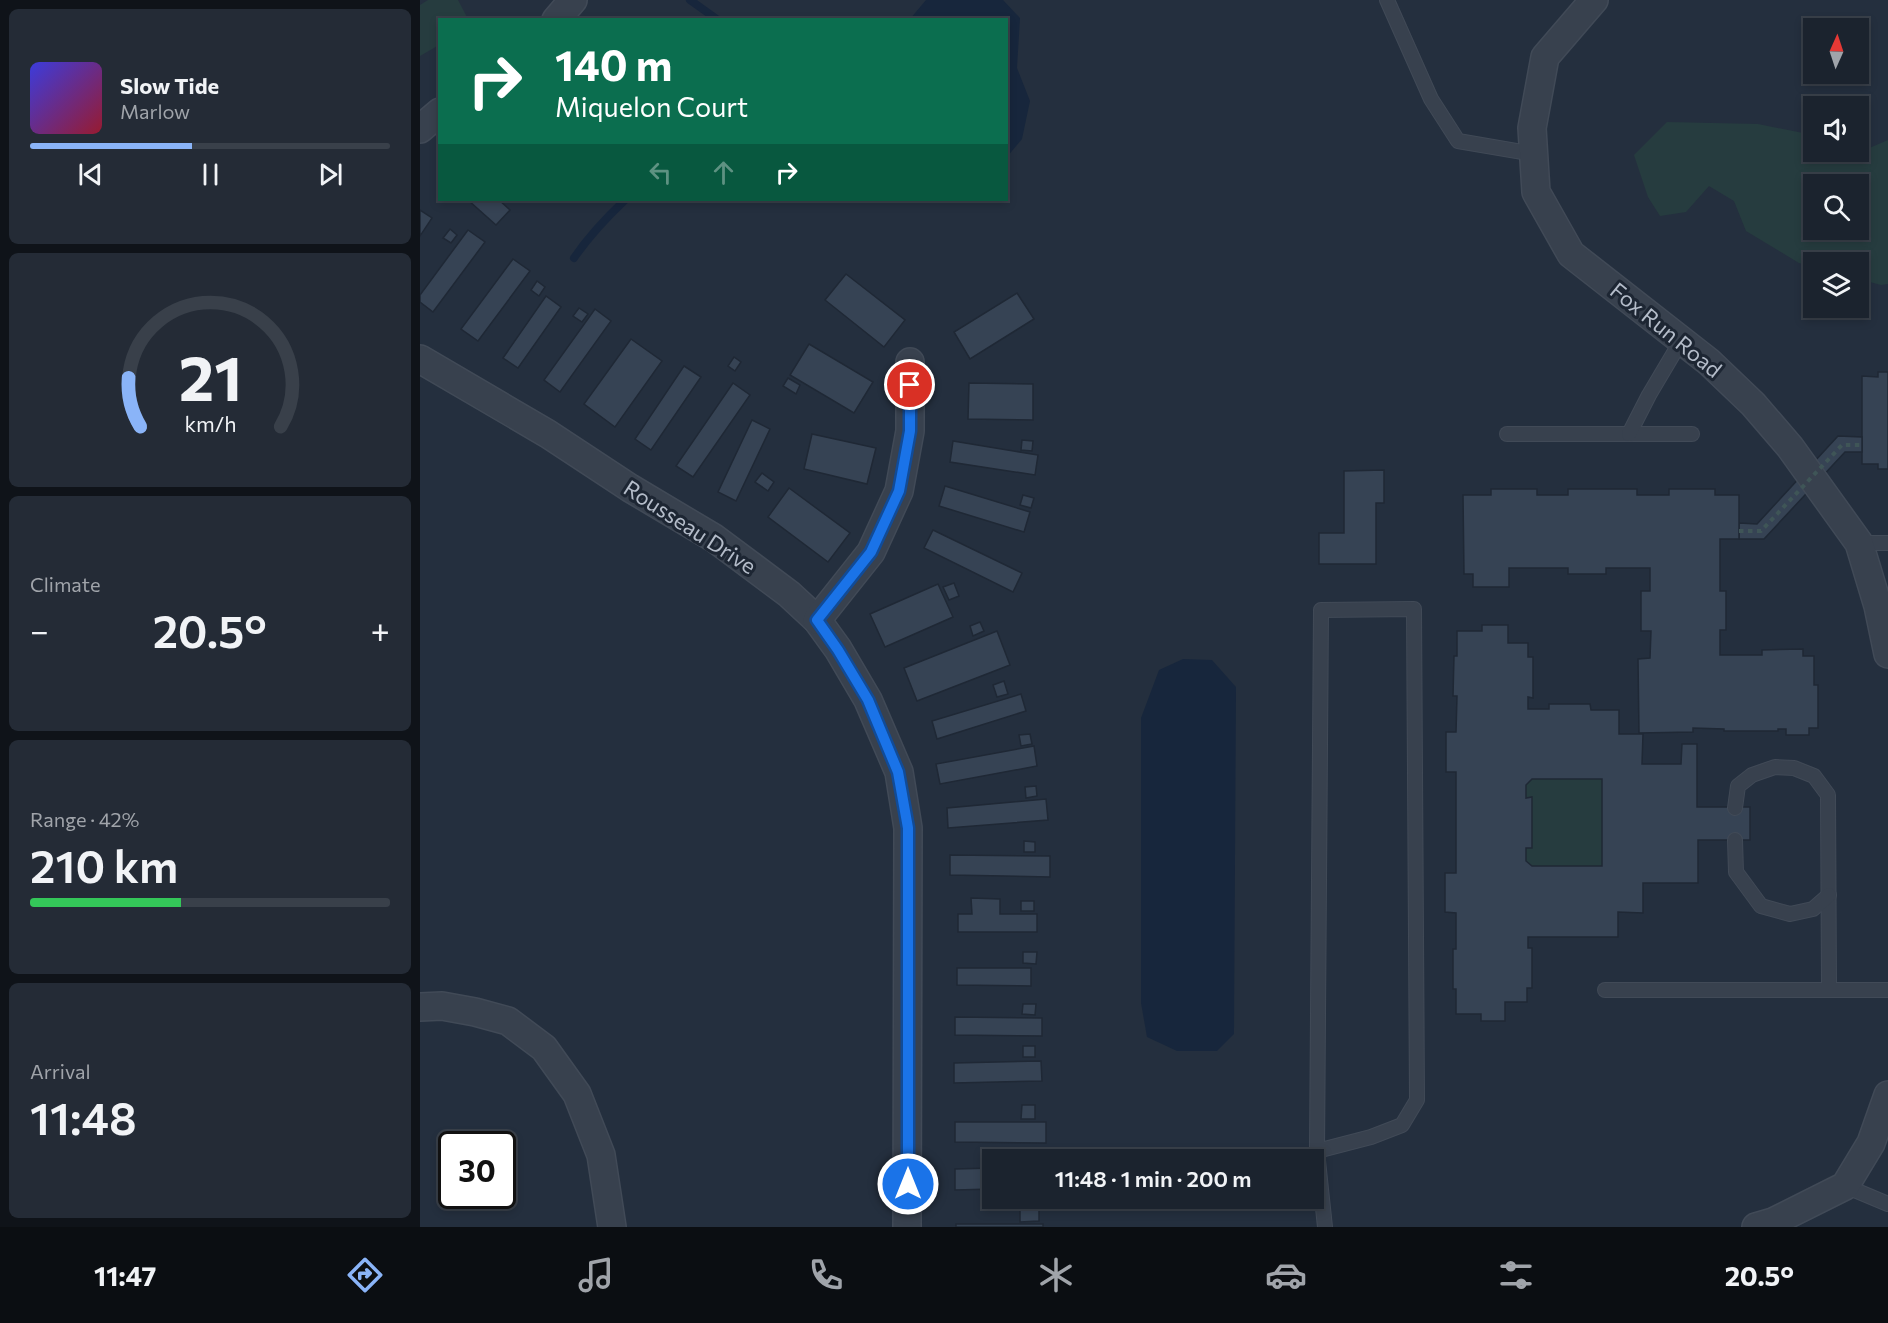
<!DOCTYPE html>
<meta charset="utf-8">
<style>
body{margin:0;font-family:Commissioner,sans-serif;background:#242b36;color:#f1f3f6;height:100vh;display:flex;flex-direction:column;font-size:22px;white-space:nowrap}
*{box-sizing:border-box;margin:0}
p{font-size:20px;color:#a0a4aa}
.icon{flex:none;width:33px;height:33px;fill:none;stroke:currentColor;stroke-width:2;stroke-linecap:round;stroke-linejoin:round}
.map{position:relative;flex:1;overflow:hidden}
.details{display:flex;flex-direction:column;gap:9px;padding:9px;background:#0f1319;width:420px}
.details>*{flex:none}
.hud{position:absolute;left:18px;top:18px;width:570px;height:183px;border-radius:0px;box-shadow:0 3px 9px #0003,0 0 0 2px #39404a;background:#0b6e4f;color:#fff;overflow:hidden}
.needle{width:39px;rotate:3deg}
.controls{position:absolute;left:1383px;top:18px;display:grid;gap:12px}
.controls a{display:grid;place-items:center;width:66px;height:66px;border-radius:0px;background:#1b232e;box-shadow:0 3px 9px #0003,0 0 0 2px #39404a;font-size:30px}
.speed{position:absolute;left:18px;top:1131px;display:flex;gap:12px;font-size:30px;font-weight:700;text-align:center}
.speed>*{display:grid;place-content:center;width:78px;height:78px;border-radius:50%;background:#1b232e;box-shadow:0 3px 9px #0003,0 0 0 2px #39404a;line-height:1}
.speed .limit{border:3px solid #111;border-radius:9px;background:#fff;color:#111}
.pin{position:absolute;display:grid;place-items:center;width:51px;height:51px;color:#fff;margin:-26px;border:3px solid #fff;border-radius:50%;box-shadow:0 2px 6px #0007}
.me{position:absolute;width:66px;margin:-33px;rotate:0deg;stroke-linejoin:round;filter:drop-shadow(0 0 4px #0008)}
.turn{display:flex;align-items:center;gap:21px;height:126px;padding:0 18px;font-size:27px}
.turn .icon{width:78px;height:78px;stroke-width:2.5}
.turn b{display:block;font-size:42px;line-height:51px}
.lanes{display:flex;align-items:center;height:57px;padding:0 18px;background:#0003;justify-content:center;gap:30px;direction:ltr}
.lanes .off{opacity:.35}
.big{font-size:45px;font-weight:600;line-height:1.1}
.details .card{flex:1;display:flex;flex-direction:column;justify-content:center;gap:9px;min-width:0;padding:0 21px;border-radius:9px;background:#242b36}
.details .dial{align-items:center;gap:0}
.dial svg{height:156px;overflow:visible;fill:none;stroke:#39404a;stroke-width:7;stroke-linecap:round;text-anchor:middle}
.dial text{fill:#f1f3f6;stroke:none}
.song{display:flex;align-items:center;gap:18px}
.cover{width:72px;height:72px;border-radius:9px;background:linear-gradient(135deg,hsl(240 70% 55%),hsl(350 70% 35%))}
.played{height:6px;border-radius:3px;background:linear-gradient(90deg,#8ab4f8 45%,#39404a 45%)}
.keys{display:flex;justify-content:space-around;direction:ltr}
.heat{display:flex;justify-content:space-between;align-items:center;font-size:33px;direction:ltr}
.charge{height:9px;border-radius:4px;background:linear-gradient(90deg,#34c759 42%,#39404a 0)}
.trip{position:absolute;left:562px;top:1149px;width:342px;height:60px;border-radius:0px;background:#1b232e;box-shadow:0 3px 9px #0003,0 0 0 2px #39404a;font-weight:600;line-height:60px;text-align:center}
.tab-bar{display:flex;height:96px;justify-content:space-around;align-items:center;background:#0b0e12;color:#a0a4aa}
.tab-bar .icon{width:42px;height:42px}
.tab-bar .on{color:#8ab4f8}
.tab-bar b{font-size:27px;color:#f1f3f6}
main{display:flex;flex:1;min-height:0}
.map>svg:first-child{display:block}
.green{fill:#263c3f;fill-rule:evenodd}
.water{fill:#17263c}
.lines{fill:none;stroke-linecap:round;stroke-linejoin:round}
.stream{stroke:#17263c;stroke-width:8}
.building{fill:#364354;stroke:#1f2835;stroke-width:1.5;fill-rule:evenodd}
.lane-casing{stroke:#414a57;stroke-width:16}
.street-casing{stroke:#414a57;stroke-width:30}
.lane{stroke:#38414e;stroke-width:14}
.street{stroke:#38414e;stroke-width:27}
.path-bridge{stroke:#3f5557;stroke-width:4;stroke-dasharray:4.5 4.5;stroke-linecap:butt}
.route-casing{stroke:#114b97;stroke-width:15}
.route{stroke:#1a73e8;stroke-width:10}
.labels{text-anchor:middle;stroke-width:6;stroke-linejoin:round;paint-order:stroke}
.street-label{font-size:22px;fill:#b4bcc9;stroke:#1d2633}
</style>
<main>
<section class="details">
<div class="card">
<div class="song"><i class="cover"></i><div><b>Slow Tide</b><p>Marlow</p></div></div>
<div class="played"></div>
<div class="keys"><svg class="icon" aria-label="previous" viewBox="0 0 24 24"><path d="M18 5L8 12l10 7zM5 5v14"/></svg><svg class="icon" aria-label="pause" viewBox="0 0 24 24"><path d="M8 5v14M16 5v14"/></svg><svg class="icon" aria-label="next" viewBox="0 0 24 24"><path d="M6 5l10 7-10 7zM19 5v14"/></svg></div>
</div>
<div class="card dial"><svg viewBox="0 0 100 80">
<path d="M14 69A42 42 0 1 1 86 69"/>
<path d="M14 69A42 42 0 0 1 8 44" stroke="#8ab4f8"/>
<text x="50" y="56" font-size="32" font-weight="700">21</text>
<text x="50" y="72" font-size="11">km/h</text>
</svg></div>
<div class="card"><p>Climate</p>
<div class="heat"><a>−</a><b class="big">20.5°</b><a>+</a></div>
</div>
<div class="card"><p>Range · 42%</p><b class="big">210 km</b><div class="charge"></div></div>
<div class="card"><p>Arrival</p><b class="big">11:48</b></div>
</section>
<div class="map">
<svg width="1468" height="1227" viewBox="0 0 1468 1227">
<rect width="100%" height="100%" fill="#242f3e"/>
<g class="green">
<path d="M8,0H38L48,19L20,20L19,45L0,56V5Z"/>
<path d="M1247,122L1338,124L1393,135L1394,152H1428L1433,155L1468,140V284L1461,285L1439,279L1438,262H1394L1393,267L1379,263L1326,231L1314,201L1289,186L1266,212L1240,216L1228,197L1214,155ZM1394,184H1438V230H1394Z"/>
<path d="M1112,779H1182V866H1112L1106,861V848H1112V798H1106V785Z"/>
</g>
<g class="water">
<path d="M506,0H583L600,18L597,68L610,101L602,139L587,157L586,20L490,19Z"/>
<path d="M763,659L792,660L816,687L814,1034L797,1051H757L727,1037L721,1003V718L739,670Z"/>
</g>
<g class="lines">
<g class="stream">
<path d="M270,0L298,20"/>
<path d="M154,258C169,236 186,218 205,200"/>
</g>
</g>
<g class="building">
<path d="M48,200H79L90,210L76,225Z"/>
<path d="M0,210L12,218L0,236Z"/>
<path d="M30,229L37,235L31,243L23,238Z"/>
<path d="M48,230L65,242L13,312L0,302V295Z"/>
<path d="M93,259L110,271L58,341L41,329Z"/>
<path d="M426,274L485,320L464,347L405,300Z"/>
<path d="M117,281L125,287L119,296L111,290Z"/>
<path d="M597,293L614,319L550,359L534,332Z"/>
<path d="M126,296L141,307L98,368L83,358Z"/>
<path d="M159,308L168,314L162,322L153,316Z"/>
<path d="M175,309L191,321L140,392L124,380Z"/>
<path d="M211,339L242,361L195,427L164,404Z"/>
<path d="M389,344L453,382L434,413L370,375Z"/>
<path d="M314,357L321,362L315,371L308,366Z"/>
<path d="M264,366L281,377L231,450L215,439Z"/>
<path d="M1458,372H1468V469H1458V464H1442V376L1458,377Z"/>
<path d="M368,378L380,385L376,394L363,386Z"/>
<path d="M313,383L330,395L273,477L256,466Z"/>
<path d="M549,383L613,384V420L548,419Z"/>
<path d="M332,420L350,429L316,501L298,492Z"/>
<path d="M392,434L456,448L447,484L384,469Z"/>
<path d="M1418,436L1442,437V452H1425L1344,539H1319V523L1337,524Z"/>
<path d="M602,440L613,441L612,451L601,450Z"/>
<path d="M533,441L618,455L615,475L530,462Z"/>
<path d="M964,470V503H956V564H899V533H924V471Z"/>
<path d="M342,473L354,482L348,491L335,482Z"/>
<path d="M525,486L610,512L604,532L519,506Z"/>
<path d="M369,488L430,533L408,562L348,517Z"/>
<path d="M1071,489H1117V495H1148V489H1217V495H1249V489H1295V495H1319V539H1300V591H1306V630H1300V655H1342V650L1383,649V656H1394V685H1398V728H1389V735H1366V729H1358V731H1304V729L1273,728V732L1219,733L1218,659L1230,658L1231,631H1221V591H1230V568H1186V574H1148V568H1089V587H1053V574H1044L1043,495H1071Z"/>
<path d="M603,495L614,498L611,508L600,505Z"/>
<path d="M513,530L602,573L593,592L504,548Z"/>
<path d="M534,583L539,596L529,600L523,587Z"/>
<path d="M518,584L533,617L465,647L450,614Z"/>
<path d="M560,622L564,631L553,636L550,626Z"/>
<path d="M1062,625H1088V643H1108V657H1113V698L1108,697V709H1129V704H1170L1171,710H1199V734H1223L1222,764H1261L1262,744H1277V807H1330V840H1278V883H1223V913L1198,912V937H1108V948H1112V988H1107V1002H1085V1021H1061V1014H1036V989H1033V949H1036V913L1025,912V873H1036V772H1026V732H1036L1037,696H1033L1034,656H1037V631H1062ZM1112,779H1182V866H1112L1106,861V848H1112V797L1106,798V785Z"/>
<path d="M577,631L590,665L497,701L484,668Z"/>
<path d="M584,681L588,694L577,697L573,685Z"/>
<path d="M601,694L606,711L517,739L512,721Z"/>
<path d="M610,734L612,744L601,746L599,735Z"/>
<path d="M614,746L617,766L520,784L516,764Z"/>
<path d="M616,786L617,796L606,798L605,787Z"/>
<path d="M626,799L628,820L528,828L527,808Z"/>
<path d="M604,841L615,842V852H604Z"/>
<path d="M530,855L630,856V877L530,875Z"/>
<path d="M551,898L580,899V914H617V932H538V914H552Z"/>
<rect x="601" y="901" width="13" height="10"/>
<path d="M603,952H617L616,964L603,963Z"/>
<path d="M537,968H611V986L537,985Z"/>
<path d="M603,1004H616L615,1015L602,1014Z"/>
<path d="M535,1017L622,1018V1036L535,1035Z"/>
<rect x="603" y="1046" width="12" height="11"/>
<path d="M621,1061L622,1081L534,1083V1063Z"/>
<path d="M602,1105H615V1119H601Z"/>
<path d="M535,1122H626V1143L535,1142Z"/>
<path d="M573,1168V1189L535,1190V1169Z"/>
<path d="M619,1207V1221L600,1222V1208Z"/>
<rect x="536" y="1224" width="87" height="3"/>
</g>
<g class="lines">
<defs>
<g id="lane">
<path d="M967,0L1011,99L1038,141L1114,154"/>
<path d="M1087,434H1272"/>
<path d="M1209,434L1229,395L1261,341"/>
<path d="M1439,543H1468"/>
<path d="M1315,808L1318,786L1332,775L1355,767L1374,768L1394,776L1408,795L1409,990"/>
<path d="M1315,840L1316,872L1341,906L1370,914L1393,909L1409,895"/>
<path d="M1185,990H1468"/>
<path d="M897,1151L951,1137L982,1125L997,1100L994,609L901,610L897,1151L905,1227"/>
<path d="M1425,1186L1468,1204"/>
</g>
<g id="street">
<path d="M1174,0L1125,57L1112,128L1116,192L1151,254L1289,362L1333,404L1370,447L1439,543L1458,606L1468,654"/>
<path d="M136,20L153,0"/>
<path d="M0,129L20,112"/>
<path d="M0,359L128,434L210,488L294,538L369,594L397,620L418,649L448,700L479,772L488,828L487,1227"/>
<path d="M397,620L451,552L479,491L490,431V362"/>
<path d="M0,1007L22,1006L55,1012L88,1021L124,1048L157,1094L181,1155L192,1227"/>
<path d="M1336,1227L1353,1222L1425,1186L1451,1143L1468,1095"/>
</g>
</defs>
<use href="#lane" class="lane-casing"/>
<use href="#street" class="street-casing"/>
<use href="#lane" class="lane"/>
<use href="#street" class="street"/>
<path class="path-bridge" d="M1319,531H1341L1422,445H1442"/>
</g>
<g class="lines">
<defs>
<path id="route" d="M488,1184V828L478,772L448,700L418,650L397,620L451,552L479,491L490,431V385"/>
</defs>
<use href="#route" class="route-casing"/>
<use href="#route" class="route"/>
</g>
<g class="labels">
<g class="street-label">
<text transform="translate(1246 330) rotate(39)" y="8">Fox Run Road</text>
<text transform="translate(270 527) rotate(33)" y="8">Rousseau Drive</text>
</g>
</g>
</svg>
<div class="controls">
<a><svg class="needle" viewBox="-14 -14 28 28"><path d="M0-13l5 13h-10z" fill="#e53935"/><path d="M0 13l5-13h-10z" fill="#a0a4aa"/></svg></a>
<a><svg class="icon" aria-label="sound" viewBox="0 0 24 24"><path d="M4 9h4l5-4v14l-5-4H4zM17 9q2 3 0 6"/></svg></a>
<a><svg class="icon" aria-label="search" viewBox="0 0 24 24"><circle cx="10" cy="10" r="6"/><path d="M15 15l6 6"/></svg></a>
<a><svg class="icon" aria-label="layers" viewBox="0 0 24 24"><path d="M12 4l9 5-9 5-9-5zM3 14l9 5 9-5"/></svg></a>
</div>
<div class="speed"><div class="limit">30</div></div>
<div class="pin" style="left:490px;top:385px;background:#d93025"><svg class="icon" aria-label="arrive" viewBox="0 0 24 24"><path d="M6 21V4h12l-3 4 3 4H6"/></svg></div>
<svg class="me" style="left:488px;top:1184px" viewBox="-20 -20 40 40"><circle r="17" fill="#1a73e8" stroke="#fff" stroke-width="3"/><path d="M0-11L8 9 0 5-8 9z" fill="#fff"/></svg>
<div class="trip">11:48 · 1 min · 200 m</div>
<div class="hud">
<div class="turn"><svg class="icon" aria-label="right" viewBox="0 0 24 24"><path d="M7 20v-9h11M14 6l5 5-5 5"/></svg><div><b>140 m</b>Miquelon Court</div></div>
<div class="lanes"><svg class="icon off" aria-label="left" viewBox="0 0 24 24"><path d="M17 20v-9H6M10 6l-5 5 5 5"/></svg><svg class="icon off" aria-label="ahead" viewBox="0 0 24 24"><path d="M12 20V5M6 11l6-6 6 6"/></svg><svg class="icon" aria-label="right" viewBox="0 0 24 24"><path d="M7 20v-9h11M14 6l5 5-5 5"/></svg></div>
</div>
</div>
</main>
<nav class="tab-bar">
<b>11:47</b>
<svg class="icon on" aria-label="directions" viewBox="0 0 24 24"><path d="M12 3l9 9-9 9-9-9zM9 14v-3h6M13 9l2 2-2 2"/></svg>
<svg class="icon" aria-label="music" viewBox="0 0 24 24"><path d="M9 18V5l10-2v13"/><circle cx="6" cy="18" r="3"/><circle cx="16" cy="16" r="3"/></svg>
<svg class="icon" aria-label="phone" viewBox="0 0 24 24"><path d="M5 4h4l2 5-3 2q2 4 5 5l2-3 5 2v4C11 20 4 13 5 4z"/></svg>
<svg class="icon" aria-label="climate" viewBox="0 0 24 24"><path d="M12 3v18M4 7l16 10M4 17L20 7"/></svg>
<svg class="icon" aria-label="car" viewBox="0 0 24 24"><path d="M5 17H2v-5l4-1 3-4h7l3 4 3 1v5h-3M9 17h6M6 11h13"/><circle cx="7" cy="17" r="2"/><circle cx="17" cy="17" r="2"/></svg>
<svg class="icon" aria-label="filters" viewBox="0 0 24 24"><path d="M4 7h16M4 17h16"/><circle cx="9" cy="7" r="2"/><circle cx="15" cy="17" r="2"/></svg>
<b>20.5°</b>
</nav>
